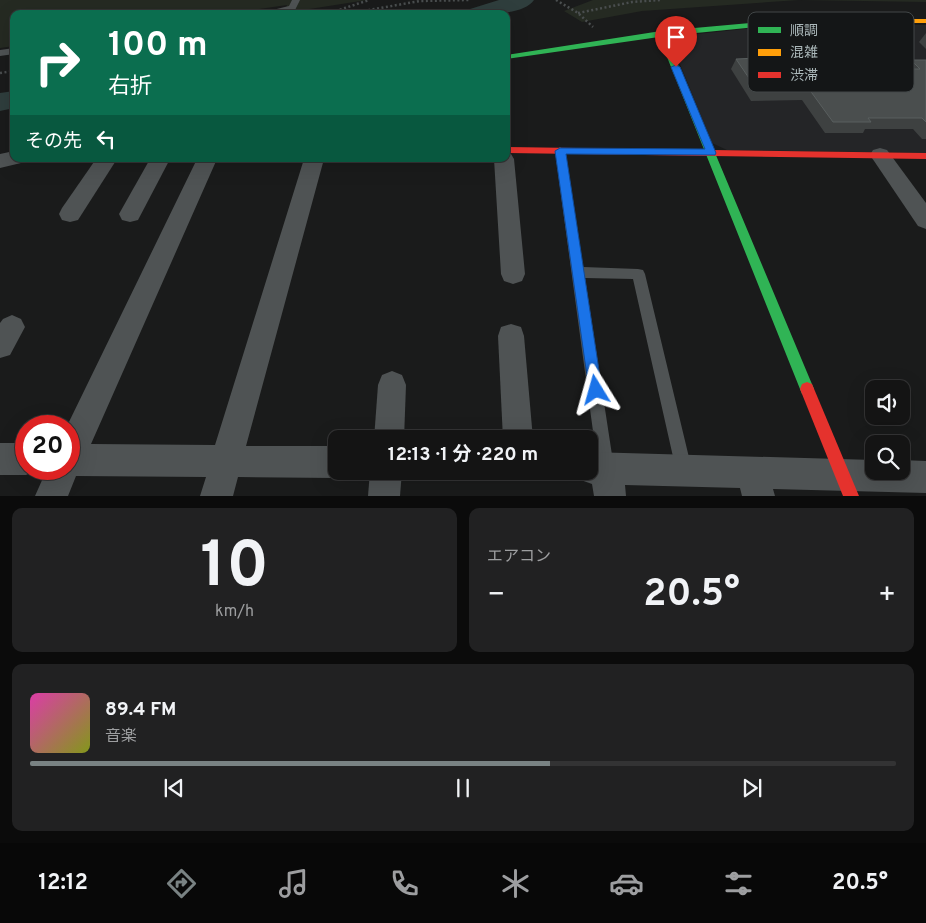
<!DOCTYPE html>
<html lang="ja">
<meta charset="utf-8">
<style>
body{margin:0;font-family:Overpass,"Noto Sans JP",sans-serif;background:#212122;color:#f1f3f6;height:100vh;display:flex;flex-direction:column;font-size:19px;white-space:nowrap}
*{box-sizing:border-box;margin:0}
p{font-size:16px;color:#9d9ea0}
.icon{flex:none;width:28px;height:28px;fill:none;stroke:currentColor;stroke-width:2;stroke-linecap:round;stroke-linejoin:round}
.map{position:relative;height:496px;overflow:hidden}
.details{display:flex;flex-direction:column;gap:12px;padding:12px;background:#0b0b0b;flex:1}
.details>*{flex:none}
.top-card{position:absolute;left:10px;top:10px;width:500px;height:152px;border-radius:10px;box-shadow:0 5px 20px #0002,0 0 0 1px #333334;background:#0b6e4f;color:#fff;overflow:hidden}
.buttons{position:absolute;left:865px;top:380px;display:grid;gap:10px}
.buttons a{display:grid;place-items:center;width:45px;height:45px;border-radius:10px;background:#141414;box-shadow:0 5px 20px #0002,0 0 0 1px #333334;font-size:25px}
.speed{position:absolute;left:15px;top:415px;display:flex;gap:10px;font-size:25px;font-weight:700;text-align:center}
.speed>*{display:grid;place-content:center;width:65px;height:65px;border-radius:50%;background:#141414;box-shadow:0 5px 20px #0002,0 0 0 1px #333334;line-height:1}
.speed .limit{border:8px solid #d22;background:#fff;color:#111}
.pin{position:absolute;display:grid;place-items:center;width:42px;height:42px;color:#fff;margin:-51px -21px;border-radius:50% 50% 50% 0;rotate:-45deg;box-shadow:0 0 5px #0007}
.pin .icon{rotate:45deg}
.me{position:absolute;width:55px;margin:-28px;rotate:352deg;stroke-linejoin:round;filter:drop-shadow(0 0 4px #0008)}
.turn{display:flex;align-items:center;gap:18px;height:105px;padding:0 15px;font-size:22px}
.turn .icon{width:65px;height:65px;stroke-width:2.5}
.turn b{display:block;font-size:35px;line-height:42px}
.then{display:flex;align-items:center;height:48px;padding:0 15px;background:#0003;gap:10px;font-size:19px}
.big{font-size:38px;font-weight:700;line-height:1.1}
.details .widget{flex:1;display:flex;flex-direction:column;justify-content:center;gap:8px;min-width:0;padding:0 18px;border-radius:10px;background:#212122}
.details .dial{align-items:center;gap:0}
.dial b{font-size:65px;line-height:1}
.song{display:flex;align-items:center;gap:15px}
.cover{width:60px;height:60px;border-radius:8px;background:linear-gradient(135deg,hsl(320 70% 55%),hsl(70 70% 35%))}
.played{height:5px;border-radius:2px;background:linear-gradient(90deg,#798283 60%,#333334 60%)}
.keys{display:flex;justify-content:space-around;direction:ltr}
.heat{display:flex;justify-content:space-between;align-items:center;font-size:28px;direction:ltr}
.details .tiles{flex:1;display:grid;gap:12px;grid-template-columns:1fr 1fr}
.widget:last-child{grid-column:span 2}
.trip{position:absolute;left:328px;top:430px;width:270px;height:50px;border-radius:10px;background:#141414;box-shadow:0 5px 20px #0002,0 0 0 1px #333334;font-weight:700;line-height:50px;text-align:center}
.menu{display:flex;height:80px;justify-content:space-around;align-items:center;background:#080808;color:#9d9ea0}
.menu .icon{width:35px;height:35px}
.menu .selected{color:#798283}
.menu b{font-size:22px;color:#f1f3f6}
.map>svg:first-child{display:block}
.built{fill:#242527}
.green{fill:#252a22}
.lines{fill:none;stroke-linecap:round;stroke-linejoin:round}
.river{fill:#2f3e3d;fill-rule:evenodd}
.path{stroke:#4a4e4f;stroke-width:2.5;stroke-dasharray:2 2.5;stroke-linecap:butt}
.lane{fill:#4f5354;fill-rule:evenodd}
.street{fill:#4f5354;fill-rule:evenodd}
.fast{fill:#30b455;fill-rule:evenodd}
.slow{fill:#ff9f0a;fill-rule:evenodd}
.jam{fill:#e5322d;fill-rule:evenodd}
.wall{fill:#3e4141}
.building{fill:#4a4e4e;stroke:#595f5f}
.route{fill:#1a73e8;stroke:#114b97}
.key{fill:#141617;stroke:#424748;stroke-width:1}
.key-label{font-size:14px;fill:#acb9bb}
</style>
<div class="map">
<svg width="926" height="496" viewBox="0 0 926 496">
<rect width="100%" height="100%" fill="#1a1b1b"/>
<path class="built" d="M793,24L926,25V153L727,150L712,143L669,37Z"/>
<g class="green">
<path d="M0,0H367L284,13L287,5L224,14H14V46L0,48Z"/>
<path d="M593,0H926V2L799,0L642,11L582,22L564,11Z"/>
</g>
<g class="lines">
<g class="river">
<path d="M499,0H534C523,16 484,14 467,14L470,9Z"/>
<path d="M14,91V108L0,111V93Z"/>
</g>
<g class="path">
<path d="M556,0L578,13L593,27"/>
<path d="M578,13L632,2L660,0"/>
<path d="M327,14L369,0"/>
<path d="M346,14L420,1L469,0"/>
<path d="M0,73L14,71"/>
</g>
<g class="lane">
<path d="M292,0H300L295,10L274,14H256L289,6Z"/>
<path d="M14,48V54L0,56V50Z"/>
<path d="M560,147L565,151L583,267L638,269L643,270L645,274L692,470L690,476L684,478L678,476L676,470L633,279L585,278L614,468L612,474L606,476L600,474L598,468L555,151Z"/>
</g>
<g class="street">
<path d="M880,148L887,150L926,203V229L918,226L870,155L873,150Z"/>
<path d="M14,151V159H24L21,163L0,168V154Z"/>
<path d="M506,153L511,154L514,159L525,274L522,281L513,284L504,281L501,274L494,159H506Z"/>
<path d="M96,159H117L78,220L70,222L62,220L59,214L62,208Z"/>
<path d="M150,159H170L138,220L130,222L122,220L119,214Z"/>
<path d="M197,159H217L91,444L215,445L304,159H324L246,446H336V471H348L347,473L336,478L238,477L233,496H200L206,477L76,476L68,496H35L47,469H69L67,426Z"/>
<path d="M12,315L21,319L25,327L10,355L0,358V323L3,319Z"/>
<path d="M511,324L521,327L524,336L533,439H503L498,336L501,327Z"/>
<path d="M392,371L402,375L406,385L404,439H374L378,385L382,375Z"/>
<path d="M0,443H26V469L37,470L26,475H0Z"/>
<path d="M589,452L874,460V471H901V460L926,461V493L773,489L775,496H742L740,488L625,485L626,496H594L592,484L578,479L574,471H589Z"/>
<path d="M370,471H402L400,496H368Z"/>
</g>
<path class="fast" d="M793,19L797,21L796,23L666,36L814,389L812,394L807,396L802,394L800,389L659,37L506,59V55L661,31Z"/>
<path class="slow" d="M790,19H926V23H793L789,21Z"/>
<g class="jam">
<path d="M506,147L926,153V159L506,153Z"/>
<path d="M807,382L812,384L859,496H843L800,389L802,384Z"/>
</g>
</g>
<g class="wall">
<path d="M926,33V49L919,42Z"/>
<path d="M736,59L830,70L904,69L911,60H926V139H922L913,129H865L863,133H825L802,100L751,101L731,69Z"/>
</g>
<path class="building" d="M759,58L762,62L823,61L830,70L920,69L911,60H926V122L922,118H868L871,122H833L809,89L757,90L736,59Z"/>
<path class="route" d="M676,65L680,67L716,153L715,155L566,154L602,390L600,394L596,396L591,394L589,390L555,151L560,148L705,149L671,67Z"/>
<rect x="748" y="12" width="166" height="80" rx="8" class="key"/>
<rect x="758" y="27" width="23" height="6" fill="#30b455"/>
<rect x="758" y="49" width="23" height="7" fill="#ff9f0a"/>
<rect x="758" y="72" width="23" height="6" fill="#e5322d"/>
<g class="key-label">
<text x="790" y="35">順調</text>
<text x="790" y="57">混雑</text>
<text x="790" y="80">渋滞</text>
</g>
</svg>
<div class="buttons">
<a><svg class="icon" aria-label="sound" viewBox="0 0 24 24"><path d="M4 9h4l5-4v14l-5-4H4zM17 9q2 3 0 6"/></svg></a>
<a><svg class="icon" aria-label="search" viewBox="0 0 24 24"><circle cx="10" cy="10" r="6"/><path d="M15 15l6 6"/></svg></a>
</div>
<div class="speed"><div class="limit">20</div></div>
<div class="pin" style="left:676px;top:67px;background:#d93025"><svg class="icon" aria-label="arrive" viewBox="0 0 24 24"><path d="M6 21V4h12l-3 4 3 4H6"/></svg></div>
<svg class="me" style="left:596px;top:390px" viewBox="-20 -20 40 40"><path d="M0-17L14 15 0 8-14 15z" fill="#1a73e8" stroke="#fff" stroke-width="4"/></svg>
<div class="trip">12:13 · 1 分 · 220 m</div>
<div class="top-card">
<div class="turn"><svg class="icon" aria-label="right" viewBox="0 0 24 24"><path d="M7 20v-9h11M14 6l5 5-5 5"/></svg><div><b>100 m</b>右折</div></div>
<div class="then">その先<svg class="icon" aria-label="left" viewBox="0 0 24 24"><path d="M17 20v-9H6M10 6l-5 5 5 5"/></svg></div>
</div>
</div>
<section class="details">
<div class="tiles">
<div class="widget dial"><b>10</b><p>km/h</p></div>
<div class="widget"><p>エアコン</p>
<div class="heat"><a>−</a><b class="big">20.5°</b><a>+</a></div>
</div>
<div class="widget">
<div class="song"><i class="cover"></i><div><b>89.4 FM</b><p>音楽</p></div></div>
<div class="played"></div>
<div class="keys"><svg class="icon" aria-label="previous" viewBox="0 0 24 24"><path d="M18 5L8 12l10 7zM5 5v14"/></svg><svg class="icon" aria-label="pause" viewBox="0 0 24 24"><path d="M8 5v14M16 5v14"/></svg><svg class="icon" aria-label="next" viewBox="0 0 24 24"><path d="M6 5l10 7-10 7zM19 5v14"/></svg></div>
</div>
</div>
</section>
<nav class="menu">
<b>12:12</b>
<svg class="icon selected" aria-label="directions" viewBox="0 0 24 24"><path d="M12 3l9 9-9 9-9-9zM9 14v-3h6M13 9l2 2-2 2"/></svg>
<svg class="icon" aria-label="music" viewBox="0 0 24 24"><path d="M9 18V5l10-2v13"/><circle cx="6" cy="18" r="3"/><circle cx="16" cy="16" r="3"/></svg>
<svg class="icon" aria-label="phone" viewBox="0 0 24 24"><path d="M5 4h4l2 5-3 2q2 4 5 5l2-3 5 2v4C11 20 4 13 5 4z"/></svg>
<svg class="icon" aria-label="climate" viewBox="0 0 24 24"><path d="M12 3v18M4 7l16 10M4 17L20 7"/></svg>
<svg class="icon" aria-label="car" viewBox="0 0 24 24"><path d="M5 17H2v-5l4-1 3-4h7l3 4 3 1v5h-3M9 17h6M6 11h13"/><circle cx="7" cy="17" r="2"/><circle cx="17" cy="17" r="2"/></svg>
<svg class="icon" aria-label="filters" viewBox="0 0 24 24"><path d="M4 7h16M4 17h16"/><circle cx="9" cy="7" r="2"/><circle cx="15" cy="17" r="2"/></svg>
<b>20.5°</b>
</nav>
